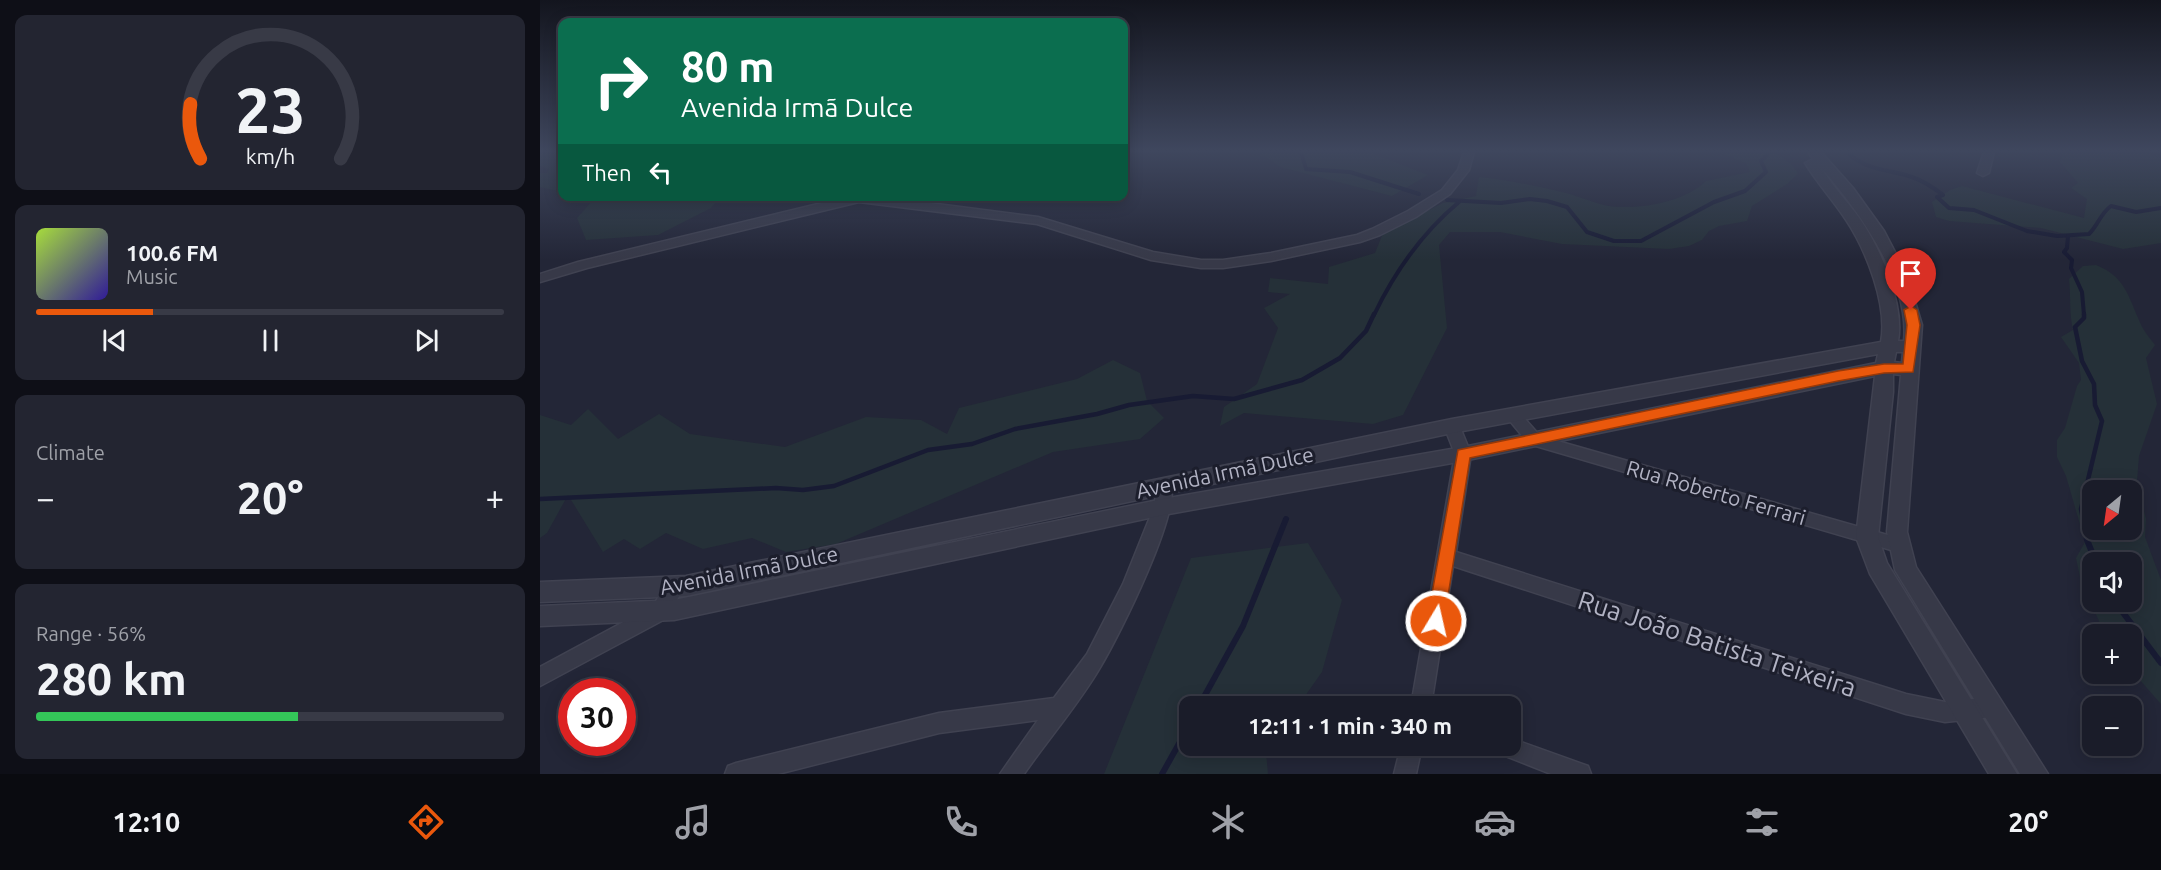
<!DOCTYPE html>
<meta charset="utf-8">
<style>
body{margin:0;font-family:Ubuntu,sans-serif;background:#232531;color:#f1f3f6;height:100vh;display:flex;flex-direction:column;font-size:22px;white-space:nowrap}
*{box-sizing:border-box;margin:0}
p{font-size:20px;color:#9fa1a8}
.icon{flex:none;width:33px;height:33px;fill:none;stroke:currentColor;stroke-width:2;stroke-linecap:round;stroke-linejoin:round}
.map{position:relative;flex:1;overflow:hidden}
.sheet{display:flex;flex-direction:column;gap:15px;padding:15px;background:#0e0f17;width:540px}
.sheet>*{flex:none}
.guide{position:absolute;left:18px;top:18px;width:570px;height:183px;border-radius:12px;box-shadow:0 3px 15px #0003,0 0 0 2px #383a46;background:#0b6e4f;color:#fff;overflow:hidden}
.needle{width:39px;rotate:209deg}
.fabs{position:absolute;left:1542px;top:480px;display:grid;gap:12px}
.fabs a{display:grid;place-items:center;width:60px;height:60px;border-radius:12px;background:#1a1c29;box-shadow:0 3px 15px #0003,0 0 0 2px #383a46;font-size:30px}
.speed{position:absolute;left:18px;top:678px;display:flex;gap:12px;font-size:30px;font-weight:700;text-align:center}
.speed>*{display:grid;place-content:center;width:78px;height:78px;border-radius:50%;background:#1a1c29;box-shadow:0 3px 15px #0003,0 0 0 2px #383a46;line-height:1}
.speed .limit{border:9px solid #d22;background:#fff;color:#111}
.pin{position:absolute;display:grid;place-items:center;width:51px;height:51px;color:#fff;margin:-62px -26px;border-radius:50% 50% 50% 0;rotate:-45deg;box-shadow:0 0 6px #0007}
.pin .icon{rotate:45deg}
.me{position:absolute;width:66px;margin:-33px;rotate:9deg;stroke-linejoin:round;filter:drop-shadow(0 0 4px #0008)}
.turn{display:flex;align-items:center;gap:21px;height:126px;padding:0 24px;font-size:27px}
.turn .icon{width:78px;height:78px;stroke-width:2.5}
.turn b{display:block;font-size:42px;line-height:51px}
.then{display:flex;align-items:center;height:57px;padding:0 24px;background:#0003;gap:12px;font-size:22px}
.big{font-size:45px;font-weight:600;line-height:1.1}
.sheet .widget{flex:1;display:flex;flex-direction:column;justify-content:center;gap:9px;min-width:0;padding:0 21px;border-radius:12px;background:#232531}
.sheet .dial{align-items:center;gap:0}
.dial svg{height:156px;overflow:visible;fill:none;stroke:#383a46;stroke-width:7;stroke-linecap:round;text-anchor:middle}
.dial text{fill:#f1f3f6;stroke:none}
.song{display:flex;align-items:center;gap:18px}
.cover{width:72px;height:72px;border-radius:9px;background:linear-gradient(135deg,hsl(80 70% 55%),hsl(250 70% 35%))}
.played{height:6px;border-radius:3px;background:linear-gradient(90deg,#ea580c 25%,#383a46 25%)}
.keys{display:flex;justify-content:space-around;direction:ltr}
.heat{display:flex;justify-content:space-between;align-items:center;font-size:33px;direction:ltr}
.charge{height:9px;border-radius:4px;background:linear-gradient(90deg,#34c759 56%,#383a46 0)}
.trip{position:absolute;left:639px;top:696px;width:342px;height:60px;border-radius:12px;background:#1a1c29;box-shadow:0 3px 15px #0003,0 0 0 2px #383a46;font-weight:600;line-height:60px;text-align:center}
.tabs{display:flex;height:96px;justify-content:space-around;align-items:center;background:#0a0b10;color:#9fa1a8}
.tabs .icon{width:42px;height:42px}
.tabs .active{color:#ea580c}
.tabs b{font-size:27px;color:#f1f3f6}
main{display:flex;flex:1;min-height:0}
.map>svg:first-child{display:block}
.green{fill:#253038;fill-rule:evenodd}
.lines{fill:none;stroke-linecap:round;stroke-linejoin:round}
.stream-far2{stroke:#181b33;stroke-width:4}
.stream-far1{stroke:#181b33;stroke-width:4.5}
.stream{stroke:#181b33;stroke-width:6}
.minor-casing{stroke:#404251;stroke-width:3}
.tertiary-casing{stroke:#404251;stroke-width:3}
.minor{fill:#373948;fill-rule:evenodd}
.tertiary{fill:#373948;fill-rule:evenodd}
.route{fill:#ea580c;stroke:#983908;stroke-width:1.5}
.labels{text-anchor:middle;stroke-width:6;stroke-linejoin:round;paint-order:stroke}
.street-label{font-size:21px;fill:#b2b3c4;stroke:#1c1e2c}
.near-street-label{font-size:26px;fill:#b2b3c4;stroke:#1c1e2c}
</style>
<main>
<section class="sheet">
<div class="widget dial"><svg viewBox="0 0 100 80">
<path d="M14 69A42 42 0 1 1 86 69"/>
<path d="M14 69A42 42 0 0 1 9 41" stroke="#ea580c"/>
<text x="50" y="56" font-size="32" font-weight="700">23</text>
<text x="50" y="72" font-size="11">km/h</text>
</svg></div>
<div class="widget">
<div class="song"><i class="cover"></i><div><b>100.6 FM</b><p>Music</p></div></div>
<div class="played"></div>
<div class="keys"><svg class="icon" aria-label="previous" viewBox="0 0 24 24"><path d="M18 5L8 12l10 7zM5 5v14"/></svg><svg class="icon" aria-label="pause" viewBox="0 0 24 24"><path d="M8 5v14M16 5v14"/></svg><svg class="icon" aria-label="next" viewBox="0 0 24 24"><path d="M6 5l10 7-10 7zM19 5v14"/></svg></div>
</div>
<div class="widget"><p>Climate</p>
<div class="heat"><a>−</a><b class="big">20°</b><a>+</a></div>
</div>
<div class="widget"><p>Range · 56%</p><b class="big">280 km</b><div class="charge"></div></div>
</section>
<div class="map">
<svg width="1621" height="774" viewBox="0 0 1621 774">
<rect width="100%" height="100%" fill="#232637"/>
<g class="green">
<path d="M0,152H22V192L0,187V173H7L9,169L0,166Z"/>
<path d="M719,152H829L888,175L852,196L740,167Z"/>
<path d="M1178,152C1209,152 1241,143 1258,174L1247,184L1212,206L1207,221L1179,226L1169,231L1162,240L1149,246L1129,249L1022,244L960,232H910L899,245L907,328L863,415L833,424L704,413L680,426L684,407L717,384L738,328L724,308L750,294L728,292L730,278L788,284L789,267L835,253L843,233L903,203L936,196L939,177C968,180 997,186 1026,193C1042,197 1062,207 1079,207C1108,208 1145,201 1166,181L1210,172L1206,163Z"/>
<path d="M1523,152H1605L1621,158V243L1583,249L1501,228L1409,221L1396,217L1392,202L1410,190L1422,186L1544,218L1547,199L1531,188L1538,183L1520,162Z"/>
<path d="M46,197L180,196V197L171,208L118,235L46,240L37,218L54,199Z"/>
<path d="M1556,265C1584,276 1588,295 1599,320C1602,329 1609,337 1615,345L1606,358L1617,404L1599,456L1597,482L1606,519L1605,537L1621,580V704L1592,671V634H1565L1541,582L1536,558L1545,542L1526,476L1517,457V440L1525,428L1537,386L1541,380L1539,363L1521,337L1533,330C1529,313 1531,297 1529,279L1543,266ZM1592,490V530H1552V490ZM1592,562V602H1552V562Z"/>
<path d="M573,360L600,373L607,401L624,418L600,439L513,452L296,544L246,552L212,538L163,549L126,533L100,549L84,539L63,552L28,495L7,533L0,538V415L31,425L48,409L78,439L119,414L150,434L245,447L326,417L381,420L407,434L419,408L537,379Z"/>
<path d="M768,543L802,600L782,672L758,706H650V746H730L726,752L728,774H564L651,558Z"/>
</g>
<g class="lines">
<g class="stream-far2">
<path d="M761,152L766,169L810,172L879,194"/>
<path d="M1307,152C1325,170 1346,169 1369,176C1382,180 1393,187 1403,195L1397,197L1409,208L1434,210L1487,231L1517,236L1549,234C1559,224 1560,214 1571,206L1596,212L1621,208"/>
<path d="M907,200L961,203L990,199L1007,201L1027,207L1047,232L1074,241H1101L1174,202L1205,191L1226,172L1221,161L1230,152"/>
<path d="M1528,236L1527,248L1524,252L1532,260L1531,268L1542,292L1544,315"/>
<path d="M834,315C855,271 882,233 919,202"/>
</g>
<g class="stream-far1">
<path d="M0,499L236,488L263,490L294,486L388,450L432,444L475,429L557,414L589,405L653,396L694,399L762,380L800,358L826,331L834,314"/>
<path d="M1543,519L1541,509L1562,421L1555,405L1554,384L1542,361L1535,327L1544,318V314"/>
</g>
<g class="stream">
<path d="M1543,518L1547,540L1556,562"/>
<path d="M1575,602L1621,663"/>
<path d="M659,706L703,626L746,519"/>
<path d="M622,774L650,724"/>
</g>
<defs>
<g id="minor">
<path d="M924,152H934L929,170L910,194L876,217L840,235L820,242L731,261L683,268H661L611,260L497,224L319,202L47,268L0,282V274L38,262L311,196H335L498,217L613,252L661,260H683L731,253L817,235L832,229L868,211L902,190L918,170Z"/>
<path d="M1444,152H1454L1449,173L1443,176L1437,173Z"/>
<path d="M973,409L978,411L1000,436L1358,538L1364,540L1367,545L1364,550L1358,552L989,444L965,415L968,411Z"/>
<path d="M912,420L918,422L931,454L916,552L1366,694L1405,702L1452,697L1459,700L1462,707L1459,714L1452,717L1405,722L1366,714L913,566L891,706H871L915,454L904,426L906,422Z"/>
<path d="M624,479L630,481C644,507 578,638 561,666C539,704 509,738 484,774H460L498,720L399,733L238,774H185L188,766L196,763L399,713L514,698L547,654L583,584L614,507L618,481Z"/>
<path d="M135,579L142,581L144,587L127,618L0,686V667L113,606L128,581Z"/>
<path d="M970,738L1048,766L1051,774H1011L958,753L955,746H970Z"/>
<path d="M861,746H882L876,774H854Z"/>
</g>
<path id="tertiary" d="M1268,152H1281L1313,188L1344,231L1367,275L1382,325L1367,532L1376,567L1508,774H1480L1355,570L1347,532L1361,375L1353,374V392L1338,537L1347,563L1477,774H1449L1330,574L1316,537L1335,376L923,461L623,515L134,620L0,626V606L134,600L623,499L923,447L1336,363L1338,354L912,433L146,596L0,602V582L146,576L912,419L1341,342C1348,305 1326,250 1306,220C1293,200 1277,183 1265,163L1273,159ZM1283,170C1320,212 1370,282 1364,341H1358C1365,304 1339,244 1317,215C1306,200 1293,187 1283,170ZM1356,352H1363L1362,363L1354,362Z"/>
</defs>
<use href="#minor" class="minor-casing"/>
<use href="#tertiary" class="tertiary-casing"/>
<use href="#minor" class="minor"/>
<use href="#tertiary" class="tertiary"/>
</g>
<linearGradient id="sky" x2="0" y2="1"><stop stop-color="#13151e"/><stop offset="0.58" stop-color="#3f475e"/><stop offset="1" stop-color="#3f475e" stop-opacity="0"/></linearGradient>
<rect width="1621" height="260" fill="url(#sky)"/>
<path class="route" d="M1371,306L1377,310L1380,325L1373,372L1344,373L1298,381L930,458L904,621L902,626L896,628L890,626L887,621L918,450L1298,371L1344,364H1363L1367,325L1364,310Z"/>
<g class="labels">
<g class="street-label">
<text transform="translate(685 473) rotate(-12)" y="7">Avenida Irmã Dulce</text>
<text transform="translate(1176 493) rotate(16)" y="7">Rua Roberto Ferrari</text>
<text transform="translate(209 571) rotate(-11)" y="7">Avenida Irmã Dulce</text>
</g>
<g class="near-street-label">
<text transform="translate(1177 644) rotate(18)" y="9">Rua João Batista Teixeira</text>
</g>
</g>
</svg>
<div class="fabs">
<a><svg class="needle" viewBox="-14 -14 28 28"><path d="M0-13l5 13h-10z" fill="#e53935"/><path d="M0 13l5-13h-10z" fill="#9fa1a8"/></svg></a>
<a><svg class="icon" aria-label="sound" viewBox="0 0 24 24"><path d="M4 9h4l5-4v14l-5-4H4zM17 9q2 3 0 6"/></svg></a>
<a>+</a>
<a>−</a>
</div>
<div class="speed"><div class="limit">30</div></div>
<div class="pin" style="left:1371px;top:310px;background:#d93025"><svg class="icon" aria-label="arrive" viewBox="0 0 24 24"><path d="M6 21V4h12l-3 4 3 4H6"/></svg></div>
<svg class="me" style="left:896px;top:621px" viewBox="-20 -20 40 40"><circle r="17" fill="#ea580c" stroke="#fff" stroke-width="3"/><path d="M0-11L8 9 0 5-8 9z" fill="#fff"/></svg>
<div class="trip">12:11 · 1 min · 340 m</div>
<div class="guide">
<div class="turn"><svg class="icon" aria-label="right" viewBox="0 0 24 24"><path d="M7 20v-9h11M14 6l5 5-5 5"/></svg><div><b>80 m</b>Avenida Irmã Dulce</div></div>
<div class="then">Then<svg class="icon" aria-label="left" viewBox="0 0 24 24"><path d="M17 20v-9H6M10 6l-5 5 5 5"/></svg></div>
</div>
</div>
</main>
<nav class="tabs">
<b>12:10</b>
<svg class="icon active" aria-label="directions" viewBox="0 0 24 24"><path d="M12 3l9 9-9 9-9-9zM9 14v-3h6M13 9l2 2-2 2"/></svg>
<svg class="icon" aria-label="music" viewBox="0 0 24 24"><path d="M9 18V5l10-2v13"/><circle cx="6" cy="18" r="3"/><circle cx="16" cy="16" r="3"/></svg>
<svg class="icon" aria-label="phone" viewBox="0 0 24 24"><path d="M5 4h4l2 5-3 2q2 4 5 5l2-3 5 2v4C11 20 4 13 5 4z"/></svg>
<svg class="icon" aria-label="climate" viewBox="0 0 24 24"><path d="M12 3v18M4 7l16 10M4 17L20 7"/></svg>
<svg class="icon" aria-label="car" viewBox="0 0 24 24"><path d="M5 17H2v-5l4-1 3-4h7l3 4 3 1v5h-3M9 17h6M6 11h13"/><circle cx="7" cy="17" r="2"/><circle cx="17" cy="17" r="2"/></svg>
<svg class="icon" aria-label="filters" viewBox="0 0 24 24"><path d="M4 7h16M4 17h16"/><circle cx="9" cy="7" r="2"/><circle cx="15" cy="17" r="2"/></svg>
<b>20°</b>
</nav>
